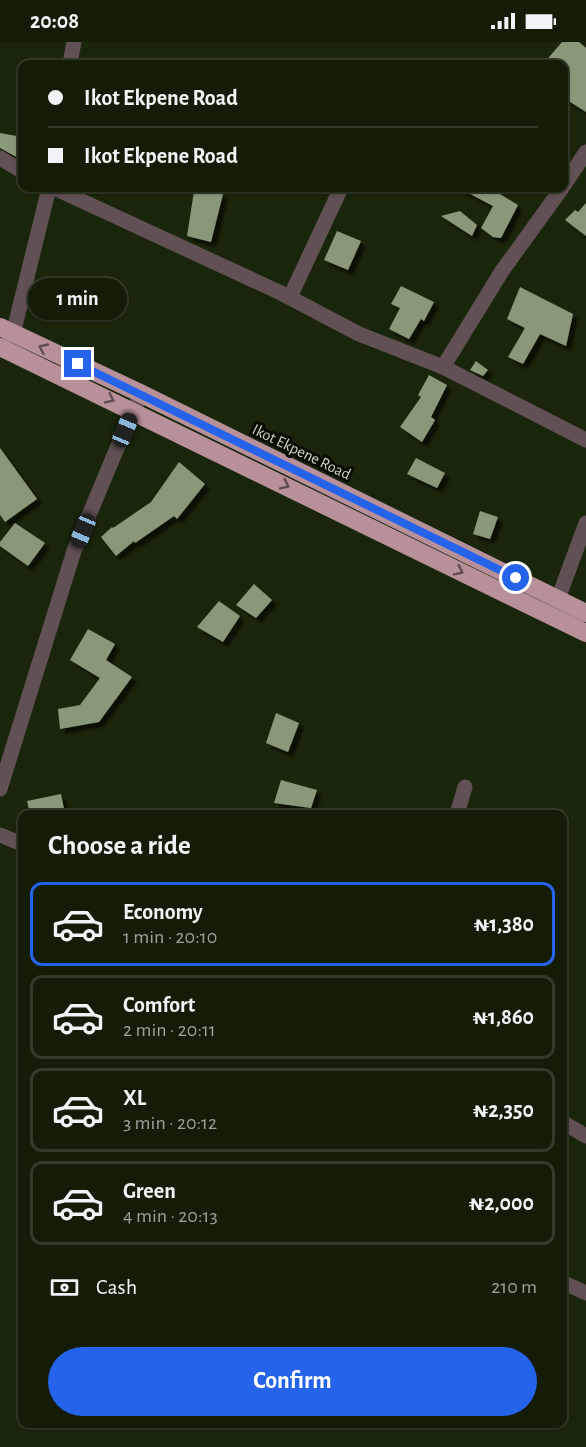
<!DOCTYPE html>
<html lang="en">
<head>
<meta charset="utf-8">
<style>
  body { margin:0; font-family:"Alegreya Sans",sans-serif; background:#1d2512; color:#f1f3f6; height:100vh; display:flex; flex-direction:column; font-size:22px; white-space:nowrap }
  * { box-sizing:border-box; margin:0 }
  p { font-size:20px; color:#9da19c }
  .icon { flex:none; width:33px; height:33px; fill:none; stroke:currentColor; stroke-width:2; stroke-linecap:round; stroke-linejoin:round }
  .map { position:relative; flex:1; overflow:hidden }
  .details { position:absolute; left:18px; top:768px; width:549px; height:618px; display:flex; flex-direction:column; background:#141c08; border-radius:12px; box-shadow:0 2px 4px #0004,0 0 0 2px #333a29 }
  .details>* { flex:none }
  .guide { position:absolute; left:18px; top:18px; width:550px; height:132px; border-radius:12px; box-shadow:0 2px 4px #0004,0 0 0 2px #333a29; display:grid; align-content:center; height:132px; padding:0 30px; background:#141c08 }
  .end { position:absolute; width:27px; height:27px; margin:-14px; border:8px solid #2563eb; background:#fff; box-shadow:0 0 0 3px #fff }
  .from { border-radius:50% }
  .bubble { position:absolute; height:42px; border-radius:21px; background:#141c08; box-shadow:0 2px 4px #0004,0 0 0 2px #333a29; font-size:20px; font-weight:600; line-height:42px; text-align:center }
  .car { position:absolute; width:18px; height:36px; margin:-18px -9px; border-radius:8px; box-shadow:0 0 4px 2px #0007; background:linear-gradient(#222 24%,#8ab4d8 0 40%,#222 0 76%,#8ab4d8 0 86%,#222 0) }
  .guide b { display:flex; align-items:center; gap:21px; height:57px; font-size:22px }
  .guide b+b { border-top:2px solid #333a29 }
  .guide i { width:15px; height:15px; background:#f1f3f6 }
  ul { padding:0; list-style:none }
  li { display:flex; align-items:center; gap:18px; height:84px; margin:0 12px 9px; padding:0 18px; border:3px solid #333a29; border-radius:12px }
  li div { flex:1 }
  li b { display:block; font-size:22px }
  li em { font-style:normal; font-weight:600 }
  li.active { border-color:#2563eb }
  li>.icon { width:54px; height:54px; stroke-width:1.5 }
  h2 { padding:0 30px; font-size:27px; line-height:72px }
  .pay { display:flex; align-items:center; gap:15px; height:66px; padding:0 30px; font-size:22px }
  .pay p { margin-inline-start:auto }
  .primary-button { display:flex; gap:12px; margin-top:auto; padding:12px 30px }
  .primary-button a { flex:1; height:69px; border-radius:36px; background:#2563eb; color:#fff; font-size:24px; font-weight:600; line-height:69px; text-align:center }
  .status { display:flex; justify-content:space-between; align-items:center; height:42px; padding:0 30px; background:#141c08; direction:ltr }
  .status svg { height:16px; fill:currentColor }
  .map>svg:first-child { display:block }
  .building { fill:#889878; filter:url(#shadow) }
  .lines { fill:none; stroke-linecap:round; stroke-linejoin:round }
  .minor { stroke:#615054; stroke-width:15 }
  .highway { stroke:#b89099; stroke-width:18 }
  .oneway { stroke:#604e4e }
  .route { stroke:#2563eb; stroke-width:8 }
  .labels { text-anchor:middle; stroke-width:6; stroke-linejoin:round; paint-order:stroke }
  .street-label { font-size:16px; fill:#d0d9c8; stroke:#080d04 }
</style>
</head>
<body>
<div class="status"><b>20:08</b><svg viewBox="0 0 49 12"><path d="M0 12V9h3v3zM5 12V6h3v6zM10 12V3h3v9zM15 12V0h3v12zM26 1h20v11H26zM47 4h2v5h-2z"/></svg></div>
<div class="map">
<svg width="586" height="1405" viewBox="0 0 586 1405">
  <defs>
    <filter id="shadow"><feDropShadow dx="5" dy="5" stdDeviation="1.5" flood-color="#0009"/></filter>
  </defs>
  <rect width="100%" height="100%" fill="#1a260b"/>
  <path class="building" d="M562,0H579L586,6V70L564,56V22H543Z
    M0,91L22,95V118L0,106Z
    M459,146H490L518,163L501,196L493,195L481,186L493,164Z
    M194,149L223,152L211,200L187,194Z
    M586,161V194L565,178L575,168L578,170Z
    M460,169L477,183L472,194L441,174Z
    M337,189L361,199L348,228L324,218Z
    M401,244L434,260L424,279L421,277L409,297L389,287L400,266L391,262Z
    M520,245L573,272L566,304L540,292L523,322L508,315L525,286L507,277Z
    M476,319L488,328L483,334L470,328Z
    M429,333L447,343L431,375L435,378L422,400L400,385L421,355L418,353Z
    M0,406L37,457L5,480L0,473Z
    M416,416L445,431L437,446L407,432Z
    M179,420L205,442L177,477L174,474L135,501L134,499L116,514L101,495L112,485L113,486L151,460Z
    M480,469L498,475L490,497L473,492Z
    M15,481L45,501L28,524L0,504V500Z
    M254,542L272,558L256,576L236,563Z
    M219,559L240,574L223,600L197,585Z
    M88,587L115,602L106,618L132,635L99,680L60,687L58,667L80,663L100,636L70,618Z
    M276,671L299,681L288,710L266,701Z
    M281,738L317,748L311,766L274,761Z
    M61,752L65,772H30L27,759Z"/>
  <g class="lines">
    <path class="minor" d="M70,22L74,0
      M0,116L22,129
      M564,143L586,110
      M54,146L279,250L359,292L443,325L586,398
      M290,255L341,146
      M13,292L49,146
      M443,325L502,229L562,146
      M558,557L586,481
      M0,747L74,509L133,368L142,352
      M457,772L465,745
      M0,793L22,802
      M562,1080L586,1094
      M562,1240L586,1251"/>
    <path class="highway" d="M0,285L142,352L586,571
      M0,305L586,591"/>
  </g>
  <defs><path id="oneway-chevron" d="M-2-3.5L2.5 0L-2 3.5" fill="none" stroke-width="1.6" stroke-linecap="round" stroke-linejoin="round" transform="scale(1.5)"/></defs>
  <g class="oneway">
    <use href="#oneway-chevron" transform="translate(43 306) rotate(-155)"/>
    <use href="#oneway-chevron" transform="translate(110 357) rotate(26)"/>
    <use href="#oneway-chevron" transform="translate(285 443) rotate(26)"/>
    <use href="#oneway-chevron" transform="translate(459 529) rotate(26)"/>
  </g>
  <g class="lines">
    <path class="route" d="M78,322L516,536"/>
  </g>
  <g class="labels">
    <g class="street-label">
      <text transform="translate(302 409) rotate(26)" y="6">Ikot Ekpene Road</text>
    </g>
  </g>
</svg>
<i class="end from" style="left:516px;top:536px"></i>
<i class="end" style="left:78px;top:322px"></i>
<div class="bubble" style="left:28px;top:236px;width:99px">1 min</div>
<i class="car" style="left:125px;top:388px;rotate:23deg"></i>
<i class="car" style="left:83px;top:489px;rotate:203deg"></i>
<div class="guide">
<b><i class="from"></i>Ikot Ekpene Road</b>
<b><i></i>Ikot Ekpene Road</b>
</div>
<section class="details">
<h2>Choose a ride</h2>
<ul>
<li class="active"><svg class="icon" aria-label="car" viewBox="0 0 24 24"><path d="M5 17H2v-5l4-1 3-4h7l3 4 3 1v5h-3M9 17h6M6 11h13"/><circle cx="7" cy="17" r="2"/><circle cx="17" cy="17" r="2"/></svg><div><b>Economy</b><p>1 min · 20:10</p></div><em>₦1,380</em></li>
<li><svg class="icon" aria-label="car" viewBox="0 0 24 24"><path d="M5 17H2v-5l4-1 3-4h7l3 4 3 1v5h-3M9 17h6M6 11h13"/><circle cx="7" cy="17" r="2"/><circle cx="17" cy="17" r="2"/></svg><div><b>Comfort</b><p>2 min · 20:11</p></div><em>₦1,860</em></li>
<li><svg class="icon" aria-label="car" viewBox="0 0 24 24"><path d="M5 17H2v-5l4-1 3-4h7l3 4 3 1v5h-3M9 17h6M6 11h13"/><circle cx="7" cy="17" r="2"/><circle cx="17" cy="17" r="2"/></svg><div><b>XL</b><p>3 min · 20:12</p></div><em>₦2,350</em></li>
<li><svg class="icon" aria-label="car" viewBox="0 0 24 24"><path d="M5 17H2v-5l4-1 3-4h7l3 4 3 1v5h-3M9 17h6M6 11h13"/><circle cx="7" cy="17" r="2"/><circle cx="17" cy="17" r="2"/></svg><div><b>Green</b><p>4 min · 20:13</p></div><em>₦2,000</em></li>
</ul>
<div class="pay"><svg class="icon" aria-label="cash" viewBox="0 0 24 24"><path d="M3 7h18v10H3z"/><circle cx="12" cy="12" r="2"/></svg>Cash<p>210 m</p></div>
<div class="primary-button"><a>Confirm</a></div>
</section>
</div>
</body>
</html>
